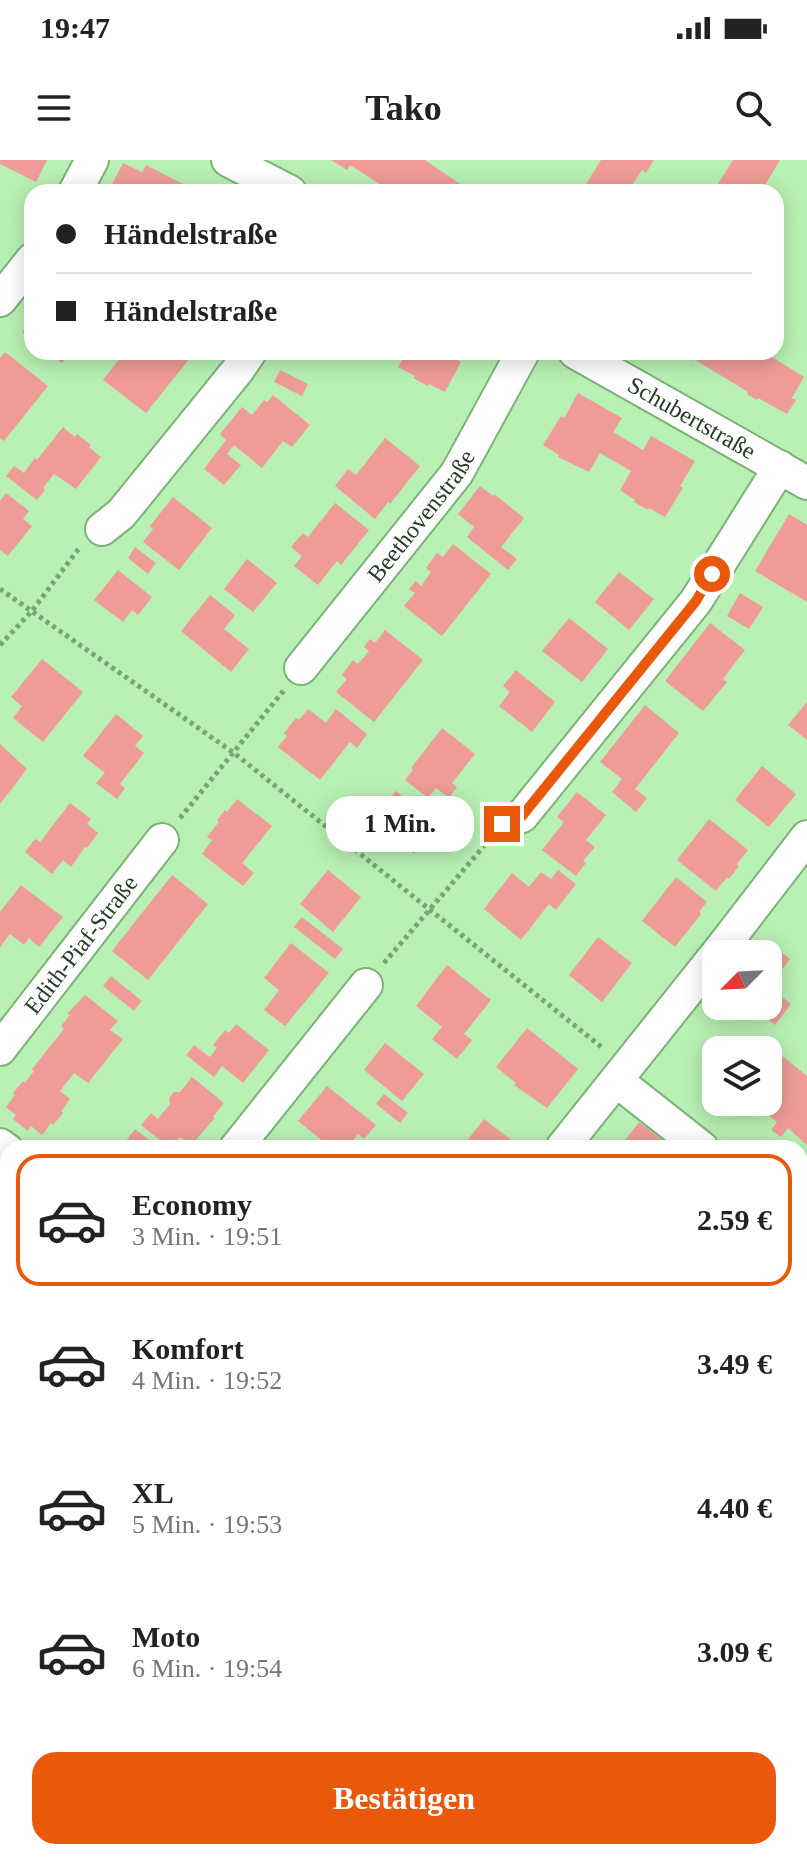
<!DOCTYPE html>
<html lang="de">
<head>
<meta charset="utf-8">
<style>
  body { margin:0; font-family:"Times New Roman",serif; background:#f6f6f6; color:#222; height:100vh; display:flex; flex-direction:column; font-size:30px; white-space:nowrap }
  * { box-sizing:border-box; margin:0 }
  p { font-size:26px; color:#767676 }
  .icon { flex:none; width:44px; height:44px; fill:none; stroke:currentColor; stroke-width:2; stroke-linecap:round; stroke-linejoin:round }
  .map { position:relative; flex:1; overflow:hidden }
  .panel { position:absolute; left:0px; top:980px; width:808px; height:720px; display:flex; flex-direction:column; background:#fff; border-radius:24px 24px 0 0; box-shadow:0 4px 20px #0003 }
  .panel>* { flex:none }
  .guide { position:absolute; left:24px; top:24px; width:760px; height:176px; border-radius:24px; box-shadow:0 4px 20px #0003; display:grid; align-content:center; height:176px; padding:0 32px; background:#fff }
  .needle { width:52px; rotate:246deg }
  .tools { position:absolute; left:702px; top:780px; display:grid; gap:16px }
  .tools a { display:grid; place-items:center; width:80px; height:80px; border-radius:16px; background:#fff; box-shadow:0 4px 20px #0003; font-size:40px }
  .end { position:absolute; width:36px; height:36px; margin:-18px; border:10px solid #ea580c; background:#fff; box-shadow:0 0 0 4px #fff }
  .from { border-radius:50% }
  .bubble { position:absolute; height:56px; border-radius:24px; background:#fff; box-shadow:0 4px 20px #0003; font-size:26px; font-weight:600; line-height:56px; text-align:center }
  .guide b { display:flex; align-items:center; gap:28px; height:76px; font-size:30px }
  .guide b+b { border-top:2px solid #e0e0e0 }
  .guide i { width:20px; height:20px; background:#222 }
  ul { padding:14px 0 0; list-style:none }
  li { display:flex; align-items:center; gap:24px; height:132px; margin:0 16px 12px; padding:0 16px; border:4px solid transparent; border-radius:24px }
  li div { flex:1 }
  li b { display:block; font-size:30px }
  li em { font-style:normal; font-weight:600 }
  li.active { border-color:#ea580c }
  li>.icon { width:72px; height:72px; stroke-width:1.5 }
  .action { display:flex; gap:16px; margin-top:auto; padding:16px 32px }
  .action a { flex:1; height:92px; border-radius:24px; background:#ea580c; color:#fff; font-size:32px; font-weight:600; line-height:92px; text-align:center }
  .status { display:flex; justify-content:space-between; align-items:center; height:56px; padding:0 40px; background:#fff; direction:ltr }
  .status svg { height:22px; fill:currentColor }
  header { display:flex; justify-content:space-between; align-items:center; height:104px; padding:0 32px; background:#fff; font-size:36px; font-weight:600 }
  .map>svg:first-child { display:block }
  .green { fill:#eac070 }
  .building { fill:#ef9c98 }
  .lines { fill:none; stroke-linecap:round; stroke-linejoin:round }
  .minor-casing { stroke:#7cb278; stroke-width:36 }
  .secondary-casing { stroke:#7cb278; stroke-width:48 }
  .path { stroke:#79a476; stroke-width:5; stroke-dasharray:4 4; stroke-linecap:butt }
  .minor { stroke:#fff; stroke-width:32 }
  .secondary { stroke:#fff; stroke-width:44 }
  .route { stroke:#ea580c; stroke-width:10 }
  .labels { text-anchor:middle; stroke-width:8; stroke-linejoin:round; paint-order:stroke }
  .street-label { font-size:24px; fill:#263d25; stroke:#c5fec0 }
</style>
</head>
<body>
<div class="status"><b>19:47</b><svg viewBox="0 0 49 12"><path d="M0 12V9h3v3zM5 12V6h3v6zM10 12V3h3v9zM15 12V0h3v12zM26 1h20v11H26zM47 4h2v5h-2z"/></svg></div>
<header><svg class="icon" aria-label="menu" viewBox="0 0 24 24"><path d="M4 6h16M4 12h16M4 18h16"/></svg>Tako<svg class="icon" aria-label="search" viewBox="0 0 24 24"><circle cx="10" cy="10" r="6"/><path d="M15 15l6 6"/></svg></header>
<div class="map">
<svg width="807" height="1700" viewBox="0 0 807 1700">
  <rect width="100%" height="100%" fill="#b8f1b3"/>
  <path class="green" d="M807,1623V1700H746L753,1692H800V1632Z"/>
  <path class="building" d="M0,0H47L36,22L0,4Z
    M331,0H425L472,32H392L350,5L347,10Z
    M601,0H654L646,13L642,10L628,32H581Z
    M733,0H780L762,30L765,32H713Z
    M123,3L142,12L146,5L185,25L182,32H108Z
    M32,159V179L22,172Z
    M5,192L48,226L4,281L0,278V198Z
    M48,192H70L62,203Z
    M125,192H182L190,198L146,253L103,220Z
    M407,192H463L458,200L461,202L445,232L429,224L428,226L413,218L415,216L398,207Z
    M684,192H764L804,217L792,238L796,240L787,254L758,238L757,240L747,234L748,232L694,199L693,201L683,195Z
    M280,210L308,224L302,236L274,222Z
    M578,233L622,258L613,272L643,290L651,276L695,301L680,326L683,328L665,357L649,348L648,350L634,342L635,340L620,330L631,311L600,293L589,312L558,297L559,295L543,285L561,256L564,258Z
    M273,235L310,265L292,287L283,281L262,308L234,285L227,294L241,305L224,325L204,309L226,280L220,274L242,247L252,255L264,240L267,242Z
    M63,267L75,277L77,274L91,285L89,287L101,297L76,329L54,314L43,328L45,330L37,340L6,316L14,306L24,313L35,298L37,300Z
    M385,278L420,306L390,344L388,342L375,359L335,326L348,309L356,315Z
    M480,326L493,336L494,334L524,358L501,387L517,399L508,410L467,377L474,367L458,354Z
    M6,333L29,351L23,359L32,366L8,396L0,390V341Z
    M173,337L212,368L179,410L143,382L153,369L150,366Z
    M335,343L369,370L341,405L337,401L318,425L294,406L302,396L291,387L303,373L308,377Z
    M789,354L807,365V442L755,411Z
    M453,384L491,414L442,476L404,446L415,433L409,429L416,421L421,426L431,412L426,408L437,393L443,397Z
    M135,387L156,403L148,414L128,398Z
    M247,399L277,423L253,452L224,429Z
    M118,410L152,437L138,455L132,450L123,462L94,440Z
    M619,412L654,439L629,470L595,442Z
    M740,433L763,447L749,469L727,456Z
    M210,435L235,455L224,469L249,489L231,512L181,471Z
    M569,458L608,489L582,522L542,491Z
    M710,463L745,490L723,519L727,522L703,551L665,521Z
    M385,470L423,500L374,562L336,532L347,519L342,515L353,500L358,504L369,491L364,487L370,479L375,483Z
    M42,499L83,532L43,582L13,558L22,546L11,537Z
    M516,510L555,542L532,572L499,546L510,532L503,526Z
    M807,542V580L788,565Z
    M645,545L679,573L635,629L647,638L636,652L612,632L622,619L600,602Z
    M308,549L326,563L336,549L367,574L357,588L350,582L320,620L278,587L287,576L284,573L296,558L299,560Z
    M116,554L143,576L135,586L144,593L120,624L125,628L117,639L96,623L105,613L83,596Z
    M442,568L475,594L452,623L457,627L449,638L436,628L428,638L405,620L413,610L411,608Z
    M0,584L27,609L0,644Z
    M762,606L796,634L769,667L735,640Z
    M396,631L437,664L414,694L404,687L400,692L389,683L393,678L372,661Z
    M577,632L606,655L586,680L595,687L583,701L586,703L576,716L542,690L564,662L557,657Z
    M237,639L272,666L242,703L254,713L243,726L202,694L212,680L207,677L219,662L217,660L225,650L227,652Z
    M70,643L91,659L87,664L98,673L87,688L85,687L71,707L63,700L52,714L25,692L35,679L40,682Z
    M709,659L748,690L737,704L739,706L729,719L727,717L716,731L677,700Z
    M328,710L361,737L333,772L300,744Z
    M558,710L576,724L556,750L549,744L521,780L484,749L512,713L529,727L541,712L551,719Z
    M172,715L208,744L148,820L112,791Z
    M676,717L707,742L699,752L701,754L675,787L642,761Z
    M21,725L63,757L39,787L29,778L24,785L10,774L0,787V752Z
    M302,757L343,789L335,799L294,767Z
    M598,777L632,803L602,842L569,815Z
    M769,782L790,799L774,820L768,815V794H760Z
    M291,783L329,813L285,866L264,850L279,830L264,818Z
    M447,805L491,840L464,874L472,880L457,899L432,879L442,867L416,846Z
    M111,816L142,841L134,851L103,826Z
    M768,826L791,844L775,865L751,846H768Z
    M85,835L118,861L110,870L123,879L88,923L74,913L60,931L70,939L61,951L63,953L53,965L51,963L42,975L31,966L28,971L13,959L16,955L6,947L15,935L13,933L23,921L25,923L34,911L32,909L64,869L61,866L70,855L67,854Z
    M236,864L269,890L243,923L222,906L214,917L186,895L194,885L210,897L217,888L213,885L225,870L229,873Z
    M527,868L578,909L547,948L514,925L516,923L496,907Z
    M385,883L424,914L402,941L364,910Z
    M780,894L807,916V985L788,968L781,977L771,970L777,962L752,942H768V908Z
    M192,917L224,943L213,957L215,958L191,985L180,977L170,988L141,965L151,953L158,959L170,944L169,938L174,932H180Z
    M327,926L376,965L364,979L358,974L347,988H329L330,987L298,961Z
    M384,934L408,953L400,963L376,944Z
    M484,959L518,985L516,988H461Z
    M639,962L672,988H619Z
    M135,969L160,988H127L123,985Z
    M0,1049L8,1055V1088L0,1098Z
    M8,1261V1337L0,1332V1274Z
    M8,1494V1543H6L0,1540V1506Z
    M0,1644L8,1649V1692H37L32,1700L17,1698L16,1700H0Z
    M56,1692L69,1700H51Z
    M307,1692H379L374,1700H367L357,1694L353,1700H302Z
    M642,1692H674L668,1700H652Z"/>
  <g class="lines">
    <defs>
      <g id="minor">
        <path d="M228,0L290,32"/>
        <path d="M75,32L92,0"/>
        <path d="M0,140L32,100"/>
        <path id="s1" d="M575,192L807,323"/>
        <path d="M102,369L121,354L237,211L250,192"/>
        <path id="s2" d="M301,508L457,313L523,192"/>
        <path d="M502,664L522,656L696,441L780,307"/>
        <path d="M717,794L807,677"/>
        <path id="s3" d="M0,889L162,680"/>
        <path d="M617,921L702,988"/>
        <path d="M0,985L8,991"/>
        <path d="M236,988L366,825"/>
        <path d="M562,988L716,795"/>
        <path d="M800,1064L807,1070"/>
        <path d="M0,1385L8,1390"/>
        <path d="M474,1692L486,1700"/>
      </g>
      <path id="secondary" d="M800,1578L807,1569
        M705,1700L711,1692"/>
    </defs>
    <use href="#minor" class="minor-casing"/>
    <use href="#secondary" class="secondary-casing"/>
    <path class="path" d="M0,429L234,593L604,889
      M0,485L32,451L80,387
      M180,658L285,529
      M384,803L484,686
      M794,1692L804,1700"/>
    <use href="#minor" class="minor"/>
    <use href="#secondary" class="secondary"/>
  </g>
  <g class="lines">
    <path class="route" d="M502,664L522,656L696,441L712,414"/>
  </g>
  <g class="labels">
    <g class="street-label">
      <text dy="8" stroke="none"><textPath href="#s1" startOffset="134">Schubertstraße</textPath></text>
      <text dy="8" stroke="none"><textPath href="#s2" startOffset="194">Beethovenstraße</textPath></text>
      <text dy="8" stroke="none"><textPath href="#s3" startOffset="132">Edith-Piaf-Straße</textPath></text>
    </g>
  </g>
</svg>
<div class="tools">
<a><svg class="needle" viewBox="-14 -14 28 28"><path d="M0-13l5 13h-10z" fill="#e53935"/><path d="M0 13l5-13h-10z" fill="#767676"/></svg></a>
<a><svg class="icon" aria-label="layers" viewBox="0 0 24 24"><path d="M12 4l9 5-9 5-9-5zM3 14l9 5 9-5"/></svg></a>
</div>
<i class="end from" style="left:712px;top:414px"></i>
<i class="end" style="left:502px;top:664px"></i>
<div class="bubble" style="left:326px;top:636px;width:148px">1 Min.</div>
<div class="guide">
<b><i class="from"></i>Händelstraße</b>
<b><i></i>Händelstraße</b>
</div>
<section class="panel">
<ul>
<li class="active"><svg class="icon" aria-label="car" viewBox="0 0 24 24"><path d="M5 17H2v-5l4-1 3-4h7l3 4 3 1v5h-3M9 17h6M6 11h13"/><circle cx="7" cy="17" r="2"/><circle cx="17" cy="17" r="2"/></svg><div><b>Economy</b><p>3 Min. · 19:51</p></div><em>2.59 €</em></li>
<li><svg class="icon" aria-label="car" viewBox="0 0 24 24"><path d="M5 17H2v-5l4-1 3-4h7l3 4 3 1v5h-3M9 17h6M6 11h13"/><circle cx="7" cy="17" r="2"/><circle cx="17" cy="17" r="2"/></svg><div><b>Komfort</b><p>4 Min. · 19:52</p></div><em>3.49 €</em></li>
<li><svg class="icon" aria-label="car" viewBox="0 0 24 24"><path d="M5 17H2v-5l4-1 3-4h7l3 4 3 1v5h-3M9 17h6M6 11h13"/><circle cx="7" cy="17" r="2"/><circle cx="17" cy="17" r="2"/></svg><div><b>XL</b><p>5 Min. · 19:53</p></div><em>4.40 €</em></li>
<li><svg class="icon" aria-label="car" viewBox="0 0 24 24"><path d="M5 17H2v-5l4-1 3-4h7l3 4 3 1v5h-3M9 17h6M6 11h13"/><circle cx="7" cy="17" r="2"/><circle cx="17" cy="17" r="2"/></svg><div><b>Moto</b><p>6 Min. · 19:54</p></div><em>3.09 €</em></li>
</ul>
<div class="action"><a>Bestätigen</a></div>
</section>
</div>
</body>
</html>
